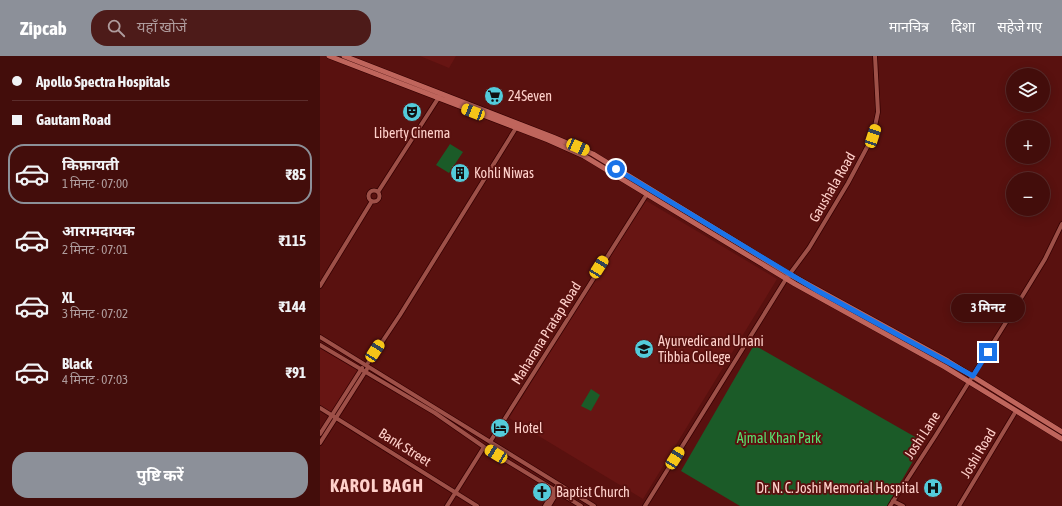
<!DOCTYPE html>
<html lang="hi">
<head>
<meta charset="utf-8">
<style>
  body { margin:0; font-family:"Asap Condensed","Noto Sans Devanagari",sans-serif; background:#4d1b19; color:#f1f3f6; height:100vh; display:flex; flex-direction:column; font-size:15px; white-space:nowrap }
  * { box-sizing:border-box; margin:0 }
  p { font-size:13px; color:#af9c9d }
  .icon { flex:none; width:22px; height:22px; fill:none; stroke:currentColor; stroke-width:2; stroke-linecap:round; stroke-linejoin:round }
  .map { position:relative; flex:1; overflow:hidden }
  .panel { display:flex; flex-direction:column; background:#430d0b; width:320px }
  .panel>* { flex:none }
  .top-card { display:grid; align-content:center; height:88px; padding:0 12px; background:#430d0b }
  .controls { position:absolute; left:686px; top:12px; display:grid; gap:8px }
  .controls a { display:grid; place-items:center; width:44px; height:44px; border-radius:50%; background:#430d0b; box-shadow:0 2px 10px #0003,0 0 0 1px #5b2d2c; font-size:20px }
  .end { position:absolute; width:18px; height:18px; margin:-9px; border:5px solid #1a73e8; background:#fff; box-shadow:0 0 0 2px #fff }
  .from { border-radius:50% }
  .bubble { position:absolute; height:28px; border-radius:14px; background:#430d0b; box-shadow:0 2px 10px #0003,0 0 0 1px #5b2d2c; font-size:13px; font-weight:700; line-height:28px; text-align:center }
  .car { position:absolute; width:12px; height:24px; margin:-12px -6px; border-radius:5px; box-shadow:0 0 3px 1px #0007; background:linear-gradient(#f5c518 24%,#345 0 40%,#f5c518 0 76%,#345 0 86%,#f5c518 0) }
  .top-card b { display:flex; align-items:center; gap:14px; height:38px; font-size:15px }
  .top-card b+b { border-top:1px solid #5b2d2c }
  .top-card i { width:10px; height:10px; background:#f1f3f6 }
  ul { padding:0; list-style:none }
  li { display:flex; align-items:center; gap:12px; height:60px; margin:0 8px 6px; padding:0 4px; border:2px solid transparent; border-radius:16px }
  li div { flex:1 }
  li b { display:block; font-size:15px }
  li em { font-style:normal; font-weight:700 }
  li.active { border-color:#8c9099 }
  li>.icon { width:36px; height:36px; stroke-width:1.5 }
  .button { display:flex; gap:8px; margin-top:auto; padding:8px 12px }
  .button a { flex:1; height:46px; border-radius:16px; background:#8c9099; color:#fff; font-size:16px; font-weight:700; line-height:46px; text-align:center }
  header { display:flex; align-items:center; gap:24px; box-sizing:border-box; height:56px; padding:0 20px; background:#8c9099; color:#fff }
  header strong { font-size:19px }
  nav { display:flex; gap:22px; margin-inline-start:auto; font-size:14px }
  .search { width:280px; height:36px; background:#4d1b19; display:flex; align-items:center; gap:10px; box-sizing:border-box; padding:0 14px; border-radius:16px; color:#af9c9d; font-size:15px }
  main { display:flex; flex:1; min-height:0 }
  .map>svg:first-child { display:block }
  .built { fill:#671513 }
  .green { fill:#1b5b28 }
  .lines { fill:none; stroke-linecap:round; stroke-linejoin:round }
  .tertiary-casing { stroke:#350002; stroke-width:5.5 }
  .primary-casing { stroke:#350002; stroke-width:6 }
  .tertiary { stroke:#9e5048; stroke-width:4 }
  .primary { stroke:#bf655c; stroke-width:5 }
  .route { stroke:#1a73e8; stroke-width:5 }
  .labels { text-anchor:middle; stroke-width:4; stroke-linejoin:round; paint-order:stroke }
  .poi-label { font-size:14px; fill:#ffd1cb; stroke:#59110f; text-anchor:start }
  .street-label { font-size:14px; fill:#ffd1cb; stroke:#59110f }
  .park-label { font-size:14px; fill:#57e170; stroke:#59110f }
  .district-label { font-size:18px; font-weight:bold; letter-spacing:1px; fill:#ffd1cb; stroke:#59110f }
</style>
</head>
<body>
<header>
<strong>Zipcab</strong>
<div class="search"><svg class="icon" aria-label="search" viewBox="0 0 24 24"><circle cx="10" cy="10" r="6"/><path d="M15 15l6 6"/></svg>यहाँ खोजें</div>
<nav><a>मानचित्र</a><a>दिशा</a><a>सहेजे गए</a></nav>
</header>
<main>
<section class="panel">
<div class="top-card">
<b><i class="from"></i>Apollo Spectra Hospitals</b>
<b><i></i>Gautam Road</b>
</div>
<ul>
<li class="active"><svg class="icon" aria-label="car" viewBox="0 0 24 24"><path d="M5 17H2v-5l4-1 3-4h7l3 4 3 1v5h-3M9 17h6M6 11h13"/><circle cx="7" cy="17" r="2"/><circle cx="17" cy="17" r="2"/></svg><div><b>किफ़ायती</b><p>1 मिनट · 07:00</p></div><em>₹85</em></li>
<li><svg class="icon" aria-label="car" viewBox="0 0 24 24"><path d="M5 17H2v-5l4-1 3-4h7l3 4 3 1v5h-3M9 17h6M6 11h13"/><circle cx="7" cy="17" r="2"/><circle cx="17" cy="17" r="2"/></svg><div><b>आरामदायक</b><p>2 मिनट · 07:01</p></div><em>₹115</em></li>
<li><svg class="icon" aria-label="car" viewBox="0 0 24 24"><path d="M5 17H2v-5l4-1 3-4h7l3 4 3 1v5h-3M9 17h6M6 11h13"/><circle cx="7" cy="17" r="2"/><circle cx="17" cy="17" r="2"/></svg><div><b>XL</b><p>3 मिनट · 07:02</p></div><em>₹144</em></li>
<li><svg class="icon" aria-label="car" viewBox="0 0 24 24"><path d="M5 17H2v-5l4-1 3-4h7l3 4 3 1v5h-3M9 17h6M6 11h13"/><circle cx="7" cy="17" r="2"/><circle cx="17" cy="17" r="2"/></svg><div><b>Black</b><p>4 मिनट · 07:03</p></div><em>₹91</em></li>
</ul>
<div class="button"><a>पुष्टि करें</a></div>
</section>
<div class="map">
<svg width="742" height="450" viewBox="0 0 742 450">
  <rect width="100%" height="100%" fill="#59110f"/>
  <path class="built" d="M100,0H136L129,12Z
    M325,144L457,223L323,443L189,362Z
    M0,288L44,314L15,360L0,350Z"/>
  <path class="green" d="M130,88L143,96L129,117L116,109Z
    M434,289L604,386L567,450H420L361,415Z
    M271,333L280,339L271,355L261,350Z"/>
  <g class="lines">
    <defs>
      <path id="tertiary" d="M48.5 140a5.5 5.5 0 1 1 11 0a5.5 5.5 0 1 1-11 0Z
        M58,136L119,41
        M0,230L52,145
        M0,281L274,450
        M0,289L115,357L164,391L261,450
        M48,307L80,259L196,72
        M0,352L157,450
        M0,378L42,312
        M170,386L327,138
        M0,387L47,313
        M573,445L583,450
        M127,450L164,391
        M225,450L238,428
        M229,450L241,430
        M325,450L466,223L489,192L528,127L553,80L558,56L555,0
        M570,450L616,379L703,239L725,203L742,168
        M639,450L696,355"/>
      <path id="primary" d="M9,0L228,84L264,100L475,228L625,311L742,383
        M24,0L233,81L273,98L469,218L628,305L742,376"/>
    </defs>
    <use href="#tertiary" class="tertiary-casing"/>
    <use href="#primary" class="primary-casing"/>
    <use href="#tertiary" class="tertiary"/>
    <use href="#primary" class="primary"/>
  </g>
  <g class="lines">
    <path class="route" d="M296,113L498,235L653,320L668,296"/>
  </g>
  <defs>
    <symbol id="supermarket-disc" viewBox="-11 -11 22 22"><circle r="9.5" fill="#53cbda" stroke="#59110f"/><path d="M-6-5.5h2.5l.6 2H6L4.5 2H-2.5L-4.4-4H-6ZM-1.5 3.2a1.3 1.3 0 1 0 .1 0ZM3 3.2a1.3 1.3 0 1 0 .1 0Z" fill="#111"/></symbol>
    <symbol id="theatre-disc" viewBox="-11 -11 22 22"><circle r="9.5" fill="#53cbda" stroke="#59110f"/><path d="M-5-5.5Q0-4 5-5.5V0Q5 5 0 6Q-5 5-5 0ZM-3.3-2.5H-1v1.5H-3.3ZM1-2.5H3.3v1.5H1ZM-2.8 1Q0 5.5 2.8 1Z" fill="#111"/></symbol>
    <symbol id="building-disc" viewBox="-11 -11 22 22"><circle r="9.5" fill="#53cbda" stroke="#59110f"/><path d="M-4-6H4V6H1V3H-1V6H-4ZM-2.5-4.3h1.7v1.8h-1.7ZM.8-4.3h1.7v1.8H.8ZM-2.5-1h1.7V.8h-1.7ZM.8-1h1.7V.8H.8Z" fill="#111"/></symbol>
    <symbol id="university-disc" viewBox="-11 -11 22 22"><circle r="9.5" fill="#53cbda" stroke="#59110f"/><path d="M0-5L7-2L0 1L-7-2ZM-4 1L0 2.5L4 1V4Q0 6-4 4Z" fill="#111"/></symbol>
    <symbol id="hotel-disc" viewBox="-11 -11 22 22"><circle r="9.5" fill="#53cbda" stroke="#59110f"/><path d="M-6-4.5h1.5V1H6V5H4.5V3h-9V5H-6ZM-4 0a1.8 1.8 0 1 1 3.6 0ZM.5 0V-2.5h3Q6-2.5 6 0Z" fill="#111"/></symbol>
    <symbol id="hospital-disc" viewBox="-11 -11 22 22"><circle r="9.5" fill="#53cbda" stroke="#59110f"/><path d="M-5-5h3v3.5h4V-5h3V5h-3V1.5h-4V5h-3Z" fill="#111"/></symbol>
    <symbol id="church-disc" viewBox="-11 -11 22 22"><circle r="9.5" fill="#53cbda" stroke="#59110f"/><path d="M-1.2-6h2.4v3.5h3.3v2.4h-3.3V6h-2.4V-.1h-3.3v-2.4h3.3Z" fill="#111"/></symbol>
  </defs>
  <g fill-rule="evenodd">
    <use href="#supermarket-disc" x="163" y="29" width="22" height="22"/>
    <use href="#theatre-disc" x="81" y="45" width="22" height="22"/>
    <use href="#building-disc" x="129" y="106" width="22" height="22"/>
    <use href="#university-disc" x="313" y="282" width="22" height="22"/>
    <use href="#hotel-disc" x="169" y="361" width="22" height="22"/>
    <use href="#hospital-disc" x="602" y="421" width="22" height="22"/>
    <use href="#church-disc" x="211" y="425" width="22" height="22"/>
  </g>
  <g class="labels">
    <g class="poi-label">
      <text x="188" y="45">24Seven</text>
      <text x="92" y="82" text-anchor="middle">Liberty Cinema</text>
      <text x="154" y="122">Kohli Niwas</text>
      <text x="338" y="290">Ayurvedic and Unani<tspan x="338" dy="16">Tibbia College</tspan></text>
      <text x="194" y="377">Hotel</text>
      <text x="599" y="437" text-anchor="end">Dr. N. C. Joshi Memorial Hospital</text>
      <text x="236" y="441">Baptist Church</text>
    </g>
    <g class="street-label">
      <text transform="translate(512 131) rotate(-60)" y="5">Gaushala Road</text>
      <text transform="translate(226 277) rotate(-58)" y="5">Maharana Pratap Road</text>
      <text transform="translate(602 379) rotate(-57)" y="5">Joshi Lane</text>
      <text transform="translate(85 391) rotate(32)" y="5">Bank Street</text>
      <text transform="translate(658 397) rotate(-59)" y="5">Joshi Road</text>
    </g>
    <g class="park-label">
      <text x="459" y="387">Ajmal Khan Park</text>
    </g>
    <g class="district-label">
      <text x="57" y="436">KAROL BAGH</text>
    </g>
  </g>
</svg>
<div class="controls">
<a><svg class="icon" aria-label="layers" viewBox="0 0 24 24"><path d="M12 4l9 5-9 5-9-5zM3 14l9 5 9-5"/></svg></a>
<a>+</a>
<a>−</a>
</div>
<i class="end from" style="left:296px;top:113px"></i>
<i class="end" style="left:668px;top:296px"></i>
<div class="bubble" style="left:631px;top:238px;width:74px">3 मिनट</div>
<i class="car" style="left:153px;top:56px;rotate:291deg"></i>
<i class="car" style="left:553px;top:80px;rotate:18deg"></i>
<i class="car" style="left:258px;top:91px;rotate:114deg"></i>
<i class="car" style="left:279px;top:211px;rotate:32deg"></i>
<i class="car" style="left:55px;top:295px;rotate:33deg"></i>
<i class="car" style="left:176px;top:398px;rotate:301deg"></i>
<i class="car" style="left:355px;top:402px;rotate:32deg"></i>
</div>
</main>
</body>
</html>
